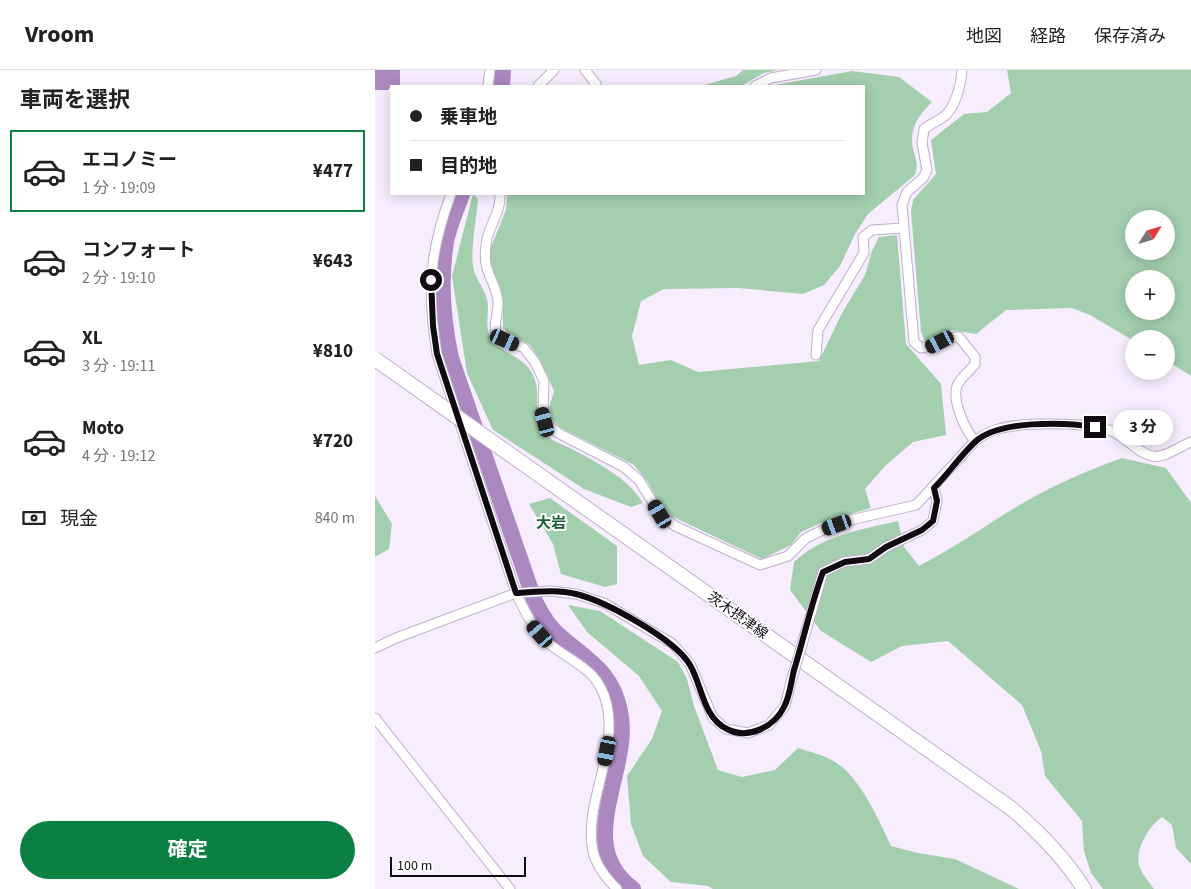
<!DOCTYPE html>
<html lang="ja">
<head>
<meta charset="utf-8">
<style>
  body { margin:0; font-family:"Source Sans 3","Noto Sans JP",sans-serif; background:#f2f2f2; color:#222; height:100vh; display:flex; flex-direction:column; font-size:19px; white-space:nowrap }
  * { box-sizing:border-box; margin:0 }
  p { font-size:16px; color:#767676 }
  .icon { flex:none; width:28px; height:28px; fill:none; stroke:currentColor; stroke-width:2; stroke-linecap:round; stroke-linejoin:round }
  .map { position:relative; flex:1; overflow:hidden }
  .panel { display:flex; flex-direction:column; background:#fff; width:375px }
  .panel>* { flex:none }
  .hud { position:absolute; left:15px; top:15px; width:475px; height:110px; border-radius:0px; box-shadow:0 2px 12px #0003; display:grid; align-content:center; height:110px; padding:0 20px; background:#fff }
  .needle { width:32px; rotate:53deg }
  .buttons { position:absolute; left:750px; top:140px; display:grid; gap:10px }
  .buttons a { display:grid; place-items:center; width:50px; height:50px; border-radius:50%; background:#fff; box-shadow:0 2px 12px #0003; font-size:25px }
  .scale { position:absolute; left:15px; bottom:12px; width:136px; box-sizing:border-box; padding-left:5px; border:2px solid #100a13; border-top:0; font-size:14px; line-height:18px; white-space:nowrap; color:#100a13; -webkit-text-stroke:4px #fff; paint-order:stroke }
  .end { position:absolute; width:22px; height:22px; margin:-11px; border:6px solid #100a13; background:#fff; box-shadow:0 0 0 2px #fff }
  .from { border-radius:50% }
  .bubble { position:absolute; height:35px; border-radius:18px; background:#fff; box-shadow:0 2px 12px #0003; font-size:16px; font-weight:700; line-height:35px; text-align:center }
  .car { position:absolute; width:15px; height:30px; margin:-15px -8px; border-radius:6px; box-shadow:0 0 4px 1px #0007; background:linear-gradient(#222 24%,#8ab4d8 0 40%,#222 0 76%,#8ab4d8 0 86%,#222 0) }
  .hud b { display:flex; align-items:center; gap:18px; height:48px; font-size:19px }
  .hud b+b { border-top:1px solid #e0e0e0 }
  .hud i { width:12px; height:12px; background:#222 }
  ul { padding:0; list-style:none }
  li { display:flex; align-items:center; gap:15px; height:82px; margin:0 10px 8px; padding:0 10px; border:2px solid transparent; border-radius:0px }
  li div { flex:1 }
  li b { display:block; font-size:19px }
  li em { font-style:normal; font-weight:700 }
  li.on { border-color:#0b8043 }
  li>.icon { width:45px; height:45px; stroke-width:1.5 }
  h2 { padding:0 20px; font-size:22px; line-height:60px }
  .pay { display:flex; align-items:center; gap:12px; height:55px; padding:0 20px; font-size:19px }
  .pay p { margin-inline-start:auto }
  .primary-button { display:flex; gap:10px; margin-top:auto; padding:10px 20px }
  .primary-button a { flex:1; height:58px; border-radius:30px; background:#0b8043; color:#fff; font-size:20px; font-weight:700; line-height:58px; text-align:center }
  header { display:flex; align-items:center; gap:30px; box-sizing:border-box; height:70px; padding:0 25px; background:#fff; border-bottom:1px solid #e0e0e0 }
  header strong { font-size:24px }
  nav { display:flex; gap:28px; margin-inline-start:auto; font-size:18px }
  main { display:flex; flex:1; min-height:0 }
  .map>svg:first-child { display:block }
  .green { fill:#a3cfae; fill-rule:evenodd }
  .water { fill:#ac88c1 }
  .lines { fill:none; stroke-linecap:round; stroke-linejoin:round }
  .river { stroke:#ac88c1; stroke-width:16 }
  .minor-casing { stroke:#c0afcb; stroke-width:11 }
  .primary-casing { stroke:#c0afcb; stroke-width:16 }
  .minor { stroke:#fff; stroke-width:9 }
  .primary { stroke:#fff; stroke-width:14 }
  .minor-bridge-casing { stroke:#c0afcb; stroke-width:11; stroke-linecap:butt }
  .primary-bridge-casing { stroke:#c0afcb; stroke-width:16; stroke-linecap:butt }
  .minor-bridge { stroke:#fff; stroke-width:9 }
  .primary-bridge { stroke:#fff; stroke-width:14 }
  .route { stroke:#100a13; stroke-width:6 }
  .labels { text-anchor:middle; stroke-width:4; stroke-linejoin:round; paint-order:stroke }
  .street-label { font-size:14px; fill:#100a13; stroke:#fff }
  .neighbourhood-label { font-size:15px; font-weight:bold; fill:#186035; stroke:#fff }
</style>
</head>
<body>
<header>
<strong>Vroom</strong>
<nav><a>地図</a><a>経路</a><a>保存済み</a></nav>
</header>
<main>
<section class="panel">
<h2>車両を選択</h2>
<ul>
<li class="on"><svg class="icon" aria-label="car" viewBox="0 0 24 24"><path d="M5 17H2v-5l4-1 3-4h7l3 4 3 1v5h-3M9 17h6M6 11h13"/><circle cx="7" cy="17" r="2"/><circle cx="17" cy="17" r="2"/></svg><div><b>エコノミー</b><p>1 分 · 19:09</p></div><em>¥477</em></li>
<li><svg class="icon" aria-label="car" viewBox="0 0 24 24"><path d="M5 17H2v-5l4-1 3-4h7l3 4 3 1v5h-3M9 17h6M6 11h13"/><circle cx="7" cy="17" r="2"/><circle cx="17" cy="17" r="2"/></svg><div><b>コンフォート</b><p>2 分 · 19:10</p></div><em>¥643</em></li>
<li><svg class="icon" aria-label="car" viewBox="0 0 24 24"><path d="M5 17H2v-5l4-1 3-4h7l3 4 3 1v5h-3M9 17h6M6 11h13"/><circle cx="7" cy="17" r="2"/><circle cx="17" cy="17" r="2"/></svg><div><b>XL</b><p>3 分 · 19:11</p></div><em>¥810</em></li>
<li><svg class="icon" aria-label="car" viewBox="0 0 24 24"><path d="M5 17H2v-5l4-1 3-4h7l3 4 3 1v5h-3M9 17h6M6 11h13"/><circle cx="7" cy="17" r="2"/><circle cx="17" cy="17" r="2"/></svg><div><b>Moto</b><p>4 分 · 19:12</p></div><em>¥720</em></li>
</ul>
<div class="pay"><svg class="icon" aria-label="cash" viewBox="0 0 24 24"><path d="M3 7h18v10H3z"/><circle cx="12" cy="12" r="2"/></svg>現金<p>840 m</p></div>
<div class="primary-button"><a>確定</a></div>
</section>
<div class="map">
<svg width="816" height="819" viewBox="0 0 816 819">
  <rect width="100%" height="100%" fill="#f7edff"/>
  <path class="green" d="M368,0H403L389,3L366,16H326L361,6Z
    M632,0H816V306L791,290V269H759V271L715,245L697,238L631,240L601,264L576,260L556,271H550L546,262L536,142L538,130L561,104L556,70L589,44L612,42L636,23ZM759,149H791V181H759ZM759,209H791V241H759Z
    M477,1L524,7L557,32C547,42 537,53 537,70C537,83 545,91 540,105L493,144L480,164L465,196L449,215L428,224L364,218L289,219L266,231L257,266L264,295L296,290L323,302L444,291L467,243L490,205L497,181L504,167L522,165L531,274L566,314L571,365L538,372L510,396L490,419L496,438L446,453L426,462L416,475L387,489L290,443L272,411L259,395L186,358L177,349L174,338L179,321L165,290L155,275L133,263L128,257V232L115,196L116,177L131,140L132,124H489V16H394Z
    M98,124L103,129C102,149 94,182 99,201C103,212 113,224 113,236C113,247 110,259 117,269C129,287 151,284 160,310C166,328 156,354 173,367C180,372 189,375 197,379C223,393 253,408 268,433L256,437L209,419L118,360L92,303L77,206Z
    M747,388L791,398L816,433V794L801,778L797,755L787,747C774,756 760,779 764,795C766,803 775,813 779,819H728L716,803L709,781L707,751L670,706L666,681L647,635L573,571L527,576L496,592L446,561L415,520L419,492C448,465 485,460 523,451L529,477L544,496C587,474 624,445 666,423C692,409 720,398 747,388Z
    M0,426L17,454L14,479L0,487Z
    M175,428L242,476V514L230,517L186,504L178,474L154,434Z
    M193,535L225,541L303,592L312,609L319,636L343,700L367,707L400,700L423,678C435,682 449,685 460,692C485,707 504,750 516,776L543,783L580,789L644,819H338L333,816L296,812L268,786L256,754L252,706L277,669L287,641L264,606L212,562Z"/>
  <path class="water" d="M0,0H25V15L16,16L13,20H0Z"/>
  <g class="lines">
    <path class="river" d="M127,16L128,0
      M87,124C82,139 74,156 71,172C65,209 68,251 76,288L159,529C166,543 173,556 185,566C212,590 237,601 245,641C258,701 196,773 258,819"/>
    <defs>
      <path id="minor" d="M210,0L221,14L219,16
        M587,0C586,15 580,40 567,48C561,52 555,54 549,59L547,73L552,100L548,108L532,122L527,135L539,272L546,278C560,276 570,266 584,267L600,287V294C595,301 585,308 582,316C577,331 590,360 600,371
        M113,16L115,0
        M163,16L179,0
        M380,16L396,8L441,0
        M76,124C54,183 52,222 62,284L141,523C150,542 160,563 177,576C202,595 224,600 232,635C243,683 208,736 218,781C221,796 231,808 242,819
        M125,124C126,144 113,155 111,175C107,203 120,208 123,231C124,243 118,253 121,265L149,278L160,292L169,311L168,341L170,352L183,363L249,397L264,410L285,444L300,456L385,495L413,486L431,468L452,458L471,451L541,435L600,371C607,366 614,361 623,359C648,352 710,352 734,360C750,365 760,382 777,386C789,389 805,376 816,372
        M441,285L443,260L489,183L488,167L497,160L528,158
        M431,561L448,502L469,492L494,489L511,477L547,460L558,451L562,431L559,418
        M0,578L21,568L141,523L176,521L201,524L229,533L298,574L315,594L338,648L351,659L373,663L394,655L410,636L416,612
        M0,648L135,819"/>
      <path id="primary" d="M160,402L637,739C665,763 690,788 709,819"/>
    </defs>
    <use href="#minor" class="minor-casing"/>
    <use href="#primary" class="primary-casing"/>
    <use href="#minor" class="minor"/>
    <use href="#primary" class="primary"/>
    <defs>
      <path id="minor-bridge" d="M416,612L431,561"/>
      <path id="primary-bridge" d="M0,289L160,402"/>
    </defs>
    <use href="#minor-bridge" class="minor-bridge-casing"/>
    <use href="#primary-bridge" class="primary-bridge-casing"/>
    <use href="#minor-bridge" class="minor-bridge"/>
    <use href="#primary-bridge" class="primary-bridge"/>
  </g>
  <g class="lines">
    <path class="route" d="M56,210L58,256L62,284L141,523C161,522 181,519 201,524C230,531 300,569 315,595C327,615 328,648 352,659C373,670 399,657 409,637C415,626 416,612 419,600C429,568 436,534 448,502L470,492L494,489L511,477L547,460L558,451L562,431L559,418C573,404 585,386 600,372C623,350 689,352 720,357"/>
  </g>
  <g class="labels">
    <g class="street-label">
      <text transform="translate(363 545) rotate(35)" y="5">茨木摂津線</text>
    </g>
    <g class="neighbourhood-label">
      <text x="176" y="458">大岩</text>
    </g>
  </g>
</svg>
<div class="buttons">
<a><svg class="needle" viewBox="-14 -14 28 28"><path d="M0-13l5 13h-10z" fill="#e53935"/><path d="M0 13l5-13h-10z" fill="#767676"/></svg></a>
<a>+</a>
<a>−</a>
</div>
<div class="scale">100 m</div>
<i class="end from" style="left:56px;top:210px"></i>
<i class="end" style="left:720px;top:357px"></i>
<div class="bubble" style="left:738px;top:340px;width:60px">3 分</div>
<i class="car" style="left:130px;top:270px;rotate:114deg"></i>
<i class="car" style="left:565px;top:272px;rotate:243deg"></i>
<i class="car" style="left:170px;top:352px;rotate:345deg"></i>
<i class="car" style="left:285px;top:444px;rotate:329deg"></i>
<i class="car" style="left:462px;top:455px;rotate:250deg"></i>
<i class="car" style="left:165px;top:564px;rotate:319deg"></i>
<i class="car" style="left:232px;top:681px;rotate:191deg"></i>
<div class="hud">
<b><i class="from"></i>乗車地</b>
<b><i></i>目的地</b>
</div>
</div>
</main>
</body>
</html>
